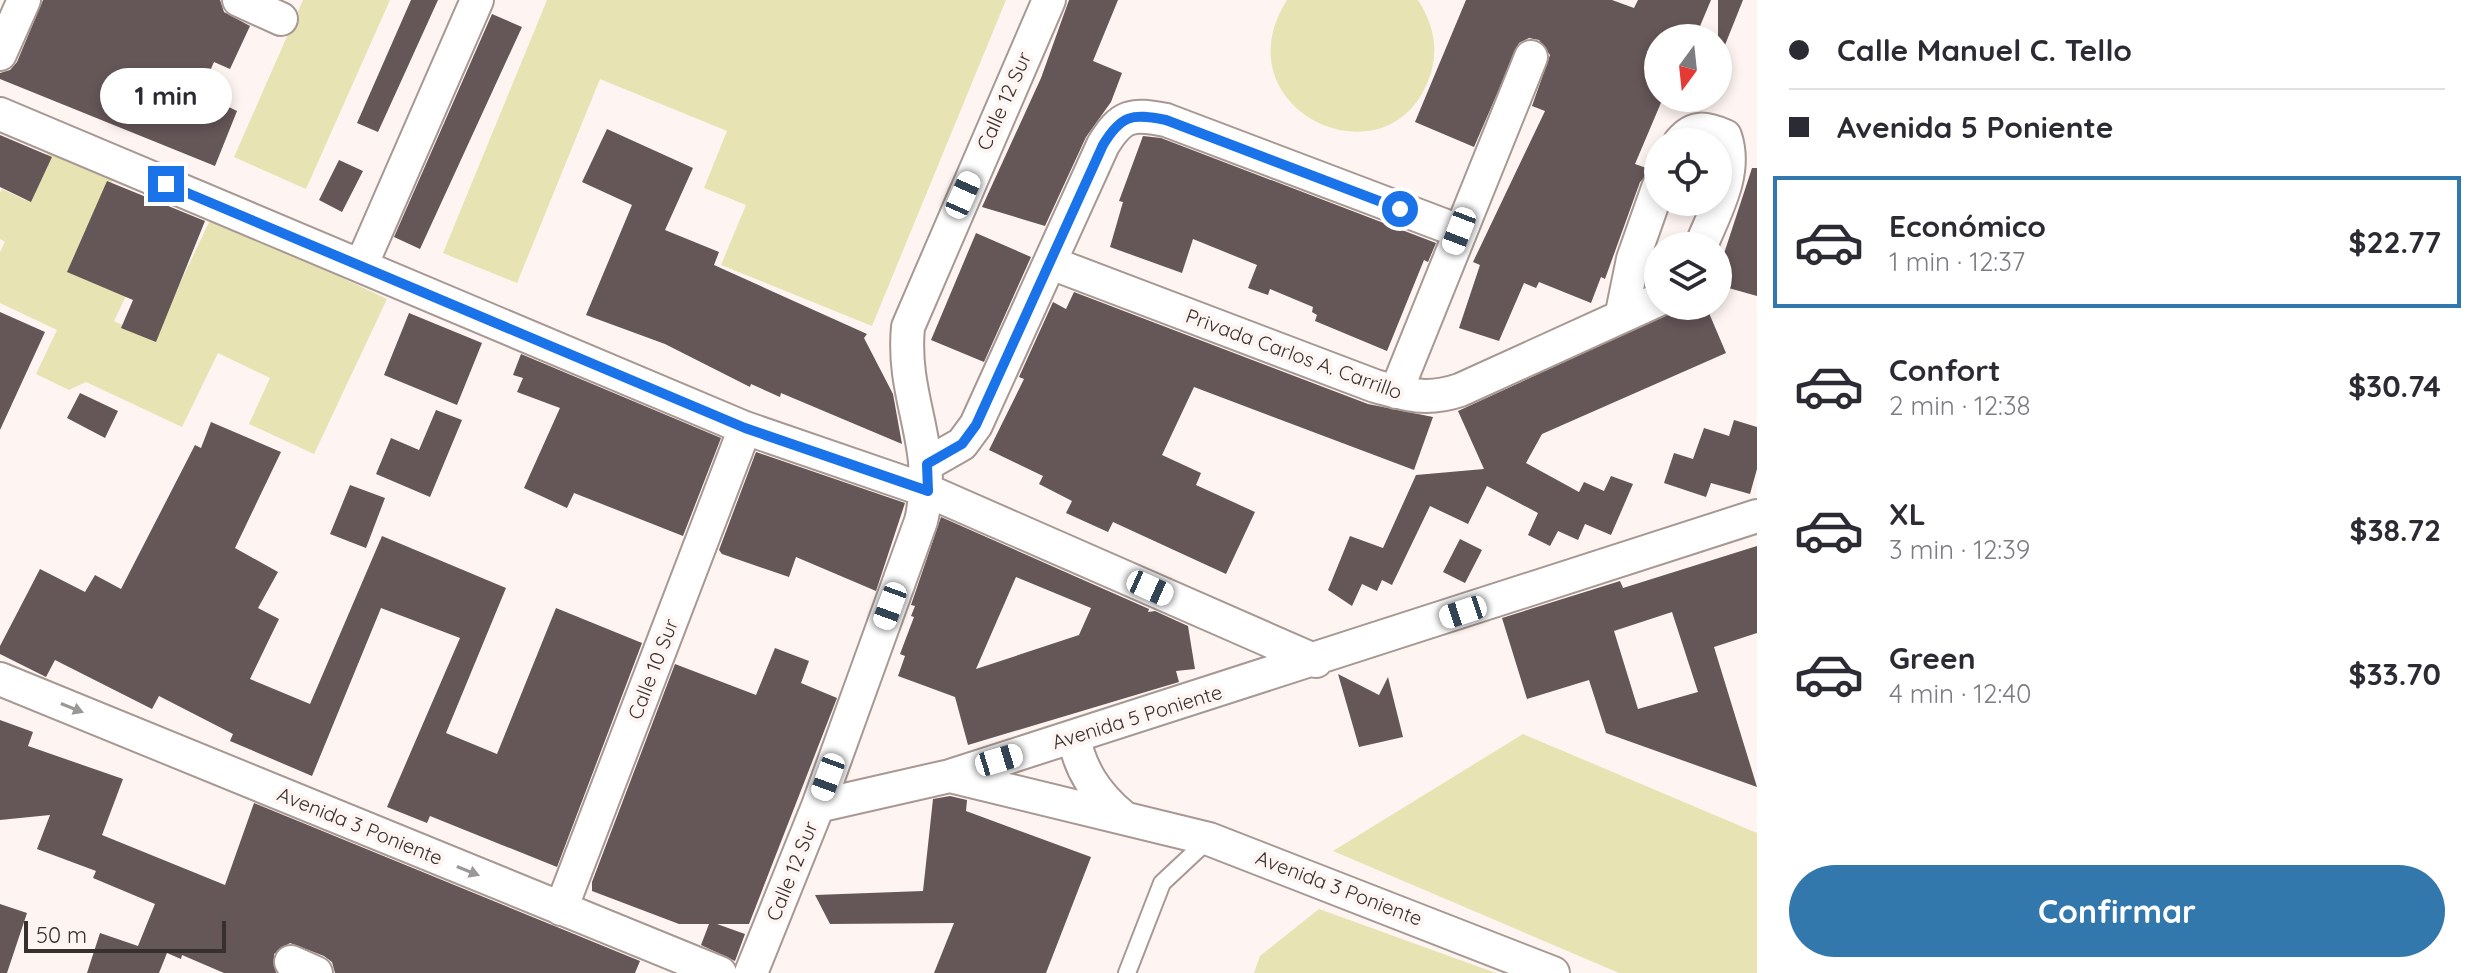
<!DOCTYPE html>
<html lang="es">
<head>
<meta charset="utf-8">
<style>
  body { margin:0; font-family:Quicksand,sans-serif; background:#f2f2f3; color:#2b2b33; height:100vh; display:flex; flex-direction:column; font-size:30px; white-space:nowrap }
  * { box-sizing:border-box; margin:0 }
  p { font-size:26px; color:#7c7c81 }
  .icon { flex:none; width:44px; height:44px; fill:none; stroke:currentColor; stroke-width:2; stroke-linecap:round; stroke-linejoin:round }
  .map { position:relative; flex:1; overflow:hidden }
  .sheet { display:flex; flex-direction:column; background:#fff; width:720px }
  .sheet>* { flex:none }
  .banner { display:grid; align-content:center; height:176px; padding:0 32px; background:#fff }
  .needle { width:52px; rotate:195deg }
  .controls { position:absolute; left:1644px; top:24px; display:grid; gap:16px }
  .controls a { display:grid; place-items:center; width:88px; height:88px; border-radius:50%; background:#fff; box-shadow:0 4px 12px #0003; font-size:40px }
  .scale { position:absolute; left:24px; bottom:20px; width:202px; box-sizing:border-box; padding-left:8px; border:4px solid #36302e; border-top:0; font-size:22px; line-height:28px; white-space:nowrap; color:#36302e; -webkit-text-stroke:6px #fef4f1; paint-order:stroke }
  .end { position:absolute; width:36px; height:36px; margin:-18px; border:10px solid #1a73e8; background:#fff; box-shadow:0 0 0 4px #fff }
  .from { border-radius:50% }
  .bubble { position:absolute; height:56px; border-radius:28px; background:#fff; box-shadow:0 4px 12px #0003; font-size:26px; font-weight:700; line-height:56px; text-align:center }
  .car { position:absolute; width:24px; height:48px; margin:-24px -12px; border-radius:10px; box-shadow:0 0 6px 2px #0007; background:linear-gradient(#fff 24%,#345 0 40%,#fff 0 76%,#345 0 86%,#fff 0) }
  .banner b { display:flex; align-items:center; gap:28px; height:76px; font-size:30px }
  .banner b+b { border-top:2px solid #e1e1e2 }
  .banner i { width:20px; height:20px; background:#2b2b33 }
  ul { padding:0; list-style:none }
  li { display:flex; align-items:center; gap:24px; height:132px; margin:0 16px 12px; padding:0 16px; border:4px solid transparent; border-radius:0px }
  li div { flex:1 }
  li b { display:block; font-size:30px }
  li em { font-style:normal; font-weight:700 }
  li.active { border-color:#3278ad }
  li>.icon { width:72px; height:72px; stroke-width:1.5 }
  .button { display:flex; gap:16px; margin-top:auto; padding:16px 32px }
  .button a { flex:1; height:92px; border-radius:48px; background:#3278ad; color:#fff; font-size:32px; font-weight:700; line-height:92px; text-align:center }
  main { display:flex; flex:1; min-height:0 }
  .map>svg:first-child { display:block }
  .green { fill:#e7e3b3 }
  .building { fill:#655658; fill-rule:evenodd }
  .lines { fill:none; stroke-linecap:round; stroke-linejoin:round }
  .service-casing { stroke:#a79893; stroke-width:20 }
  .minor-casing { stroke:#a79893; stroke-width:36 }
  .service { stroke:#fff; stroke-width:16 }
  .minor { stroke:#fff; stroke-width:32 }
  .oneway { fill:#9a9896 }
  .route { stroke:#1a73e8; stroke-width:10 }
  .labels { text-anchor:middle; stroke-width:8; stroke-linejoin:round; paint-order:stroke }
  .street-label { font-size:20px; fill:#36302e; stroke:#fef4f1 }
</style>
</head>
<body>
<main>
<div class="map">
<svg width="1757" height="973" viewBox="0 0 1757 973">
  <rect width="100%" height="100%" fill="#fef4f1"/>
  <path class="green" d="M303,0H390L306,189L234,157Z
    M547,0H1006L872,326L721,265L746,205L704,188L727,131L600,79L517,283L443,253Z
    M1287,0H1418C1434,25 1440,52 1428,81C1386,188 1218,109 1287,0Z
    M53,141L117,171L71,270L126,296L114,321L153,340L212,216L387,299L314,454L249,424L270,378L218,353L182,427L86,382L69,390L36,374L57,330L0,303V252L5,242L0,239V193L2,189L25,200Z
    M1523,734L1757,833V973H1619L1333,851Z
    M1319,909L1496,973H1254L1260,956Z"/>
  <path class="building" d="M43,0H220L224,12L250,26L230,69L214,62L200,93L237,111L215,166L0,79V73L10,70L17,62Z
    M411,0H438L378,132L357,123Z
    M1069,0H1118L1093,61L1122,73L1111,102L1086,137L1045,226L982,207L1041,78Z
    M1466,0H1612L1634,8L1638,0H1711L1695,38H1658V51L1646,77L1658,82V98H1663L1635,164L1652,170L1640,182L1605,279L1601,277L1591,303L1539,282L1536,288L1524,283L1499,341L1459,328L1480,265L1473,262L1545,111L1532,106L1550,55L1539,40L1529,38L1519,43L1474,147L1415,122Z
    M1718,0H1743L1719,60H1718Z
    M492,14L522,27L420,249L394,237Z
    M607,129L693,168L665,230L719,252L714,265L867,334L864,338L893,394L902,444L781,393L780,397L751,384L750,387L665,344L586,315L632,205L582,182Z
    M0,135L52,157L31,202L0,187Z
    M1143,136L1161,138L1436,243L1428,262L1424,260L1387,351L1315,321L1317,315L1312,312L1313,307L1270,289L1268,295L1248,288L1257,265L1193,239L1182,273L1110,247L1123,202L1119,201Z
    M339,160L363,171L342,212L319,200Z
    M1752,168H1757V296L1718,285V272Z
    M107,181L205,221L156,342L121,328L133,300L67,272Z
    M976,233L1031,257L984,362L931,340Z
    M1074,292L1368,404L1433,417L1414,470L1194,387L1162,455L1201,473L1196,485L1255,512L1226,574L1113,522L1108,532L1066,513L1072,501L1039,484L1043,476L989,450L1024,379L1019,377L1053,302L1066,309Z
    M1686,306H1706L1726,353L1542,434L1526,463L1579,492L1584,482L1604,491L1611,476L1633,484L1611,535L1585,524L1578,540L1558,531L1550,546L1528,535L1538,513L1487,486L1468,524L1430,506L1392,585L1382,580L1377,591L1362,584L1352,606L1328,590L1350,536L1383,548L1416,475L1484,469L1458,411Z
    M0,312L45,332L0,430Z
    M409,313L482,343L457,405L384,375Z
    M521,354L721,438L683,536L574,493L567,508L524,488L560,408L517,392L523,378L513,375Z
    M80,393L118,411L105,438L67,418Z
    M436,410L462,420L430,497L376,474L391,438L419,450Z
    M1734,420L1757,427V469L1750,494L1711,483L1706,497L1664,483L1674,453L1693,459L1704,428L1729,436Z
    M211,422L281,452L235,548L278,572L258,608L279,619L250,679L310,704L382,536L506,588L446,733L497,754L556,608L642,643L557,867L430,816L427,823L387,807L460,638L381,608L312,776L230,741L233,734L159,696L152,709L55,660L46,677L0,654V646L40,569L85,592L95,575L121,589L195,445L201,448Z
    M756,452L905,503L876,591L796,557L789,577L722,554L719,550Z
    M350,485L385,498L366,548L330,534Z
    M941,517L1149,609L1148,612L1155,611L1188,626L1195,669L1176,671L1179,682L968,745L955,697L898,676L905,656L900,654L914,617L911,616L915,606L911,605ZM1016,577L1091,608L1079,635L976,669Z
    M1460,539L1482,550L1465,583L1443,572Z
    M1757,546V633L1714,647L1757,787L1606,733L1589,680L1527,699L1502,618L1620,581L1623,588ZM1672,612L1698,692L1638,709L1614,631Z
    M775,648L809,661L801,683L837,698L749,924H717L745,934L735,961L701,945L709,924H679L592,891V882L675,664L756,695Z
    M1338,674L1379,695L1388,677L1403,737L1359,747Z
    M0,720L33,732L28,746L123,779L102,835L225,885L254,803L640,961L635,973H335L332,962L324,956L290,943L274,954L276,973H224L182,955L181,959L167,953L159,973H87L100,933L138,946L155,904L93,878L96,871L37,849L50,815L0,820Z
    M950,796L967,800L966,811L1091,857L1046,973H934L954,923L830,924L815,895L923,891L933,799Z
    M0,904L27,913L7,973H0Z"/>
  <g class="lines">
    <defs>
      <path id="service" d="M1127,973L1162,883L1209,839"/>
      <path id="minor" d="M239,0L281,19
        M0,54L24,0
        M0,114L745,428L928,491L1316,661
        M1680,142C1694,125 1706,128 1725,136C1738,173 1715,211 1701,246
        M1051,263L1375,386C1406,395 1428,401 1460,390L1658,300
        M361,266L477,0
        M1622,313L1633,259L1658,188
        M1396,392L1531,57
        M927,464L962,444L976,425L1103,145C1121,115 1132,113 1166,120L1459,231
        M0,679L720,973
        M1074,737C1080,770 1096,794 1122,816
        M950,776L1209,839L1553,973
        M818,806L950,776L1757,516
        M561,909L745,428
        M291,962L316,973
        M751,973L818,806L921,521C939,446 901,400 908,327L1049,0"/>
    </defs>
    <use href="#service" class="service-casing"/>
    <use href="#minor" class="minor-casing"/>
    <use href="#service" class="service"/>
    <use href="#minor" class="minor"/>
  </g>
  <defs><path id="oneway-solid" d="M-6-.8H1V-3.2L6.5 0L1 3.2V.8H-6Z" transform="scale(2)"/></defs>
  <g class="oneway">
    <use href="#oneway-solid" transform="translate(72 708) rotate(22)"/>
    <use href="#oneway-solid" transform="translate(468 871) rotate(22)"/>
  </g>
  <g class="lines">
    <path class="route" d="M166,184L745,428L928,491L927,464L962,444L976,425L1103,145C1121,115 1132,113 1166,120L1400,209"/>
  </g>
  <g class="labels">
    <g class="street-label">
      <text transform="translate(1004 101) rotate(-66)" y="7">Calle 12 Sur</text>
      <text transform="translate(1294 354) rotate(20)" y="7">Privada Carlos A. Carrillo</text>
      <text transform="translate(653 669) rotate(-69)" y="7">Calle 10 Sur</text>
      <text transform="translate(1137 717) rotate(-17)" y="7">Avenida 5 Poniente</text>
      <text transform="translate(360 826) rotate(22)" y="7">Avenida 3 Poniente</text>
      <text transform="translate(792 871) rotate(-68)" y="7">Calle 12 Sur</text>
      <text transform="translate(1339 888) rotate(21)" y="7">Avenida 3 Poniente</text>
    </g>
  </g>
</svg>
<div class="controls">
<a><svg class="needle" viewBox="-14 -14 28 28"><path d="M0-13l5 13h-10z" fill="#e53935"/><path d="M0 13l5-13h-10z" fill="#7c7c81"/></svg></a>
<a><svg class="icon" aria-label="locate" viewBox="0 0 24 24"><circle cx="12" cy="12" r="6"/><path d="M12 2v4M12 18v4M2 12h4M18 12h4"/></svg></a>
<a><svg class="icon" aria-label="layers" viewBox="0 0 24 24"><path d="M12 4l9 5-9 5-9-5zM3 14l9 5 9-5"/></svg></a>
</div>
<div class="scale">50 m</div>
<i class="end from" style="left:1400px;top:209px"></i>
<i class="end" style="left:166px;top:184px"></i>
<div class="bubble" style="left:100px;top:68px;width:132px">1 min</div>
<i class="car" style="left:963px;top:195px;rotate:24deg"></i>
<i class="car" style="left:1459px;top:231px;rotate:201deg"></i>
<i class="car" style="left:1150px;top:588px;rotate:114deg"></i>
<i class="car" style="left:890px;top:606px;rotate:200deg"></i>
<i class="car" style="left:1463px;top:612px;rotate:252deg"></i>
<i class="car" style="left:999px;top:760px;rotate:73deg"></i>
<i class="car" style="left:828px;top:777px;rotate:200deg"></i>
</div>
<section class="sheet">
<div class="banner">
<b><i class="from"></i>Calle Manuel C. Tello</b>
<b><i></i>Avenida 5 Poniente</b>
</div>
<ul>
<li class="active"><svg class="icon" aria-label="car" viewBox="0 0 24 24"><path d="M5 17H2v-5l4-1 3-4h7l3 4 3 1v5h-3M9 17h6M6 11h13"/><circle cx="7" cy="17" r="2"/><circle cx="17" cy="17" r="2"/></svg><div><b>Económico</b><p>1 min · 12:37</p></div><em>$22.77</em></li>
<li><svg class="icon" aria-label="car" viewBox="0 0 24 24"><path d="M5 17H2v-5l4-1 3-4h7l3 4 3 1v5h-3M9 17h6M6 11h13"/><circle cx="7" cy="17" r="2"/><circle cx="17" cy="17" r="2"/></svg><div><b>Confort</b><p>2 min · 12:38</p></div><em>$30.74</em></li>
<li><svg class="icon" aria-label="car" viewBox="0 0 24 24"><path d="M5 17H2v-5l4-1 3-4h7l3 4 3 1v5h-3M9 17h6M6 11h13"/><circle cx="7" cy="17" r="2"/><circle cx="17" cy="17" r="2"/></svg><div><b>XL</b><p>3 min · 12:39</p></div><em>$38.72</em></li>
<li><svg class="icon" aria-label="car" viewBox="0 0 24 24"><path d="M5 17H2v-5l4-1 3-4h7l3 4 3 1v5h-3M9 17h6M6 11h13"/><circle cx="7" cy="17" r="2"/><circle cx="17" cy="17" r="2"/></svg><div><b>Green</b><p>4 min · 12:40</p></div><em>$33.70</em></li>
</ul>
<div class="button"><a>Confirmar</a></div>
</section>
</main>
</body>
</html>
